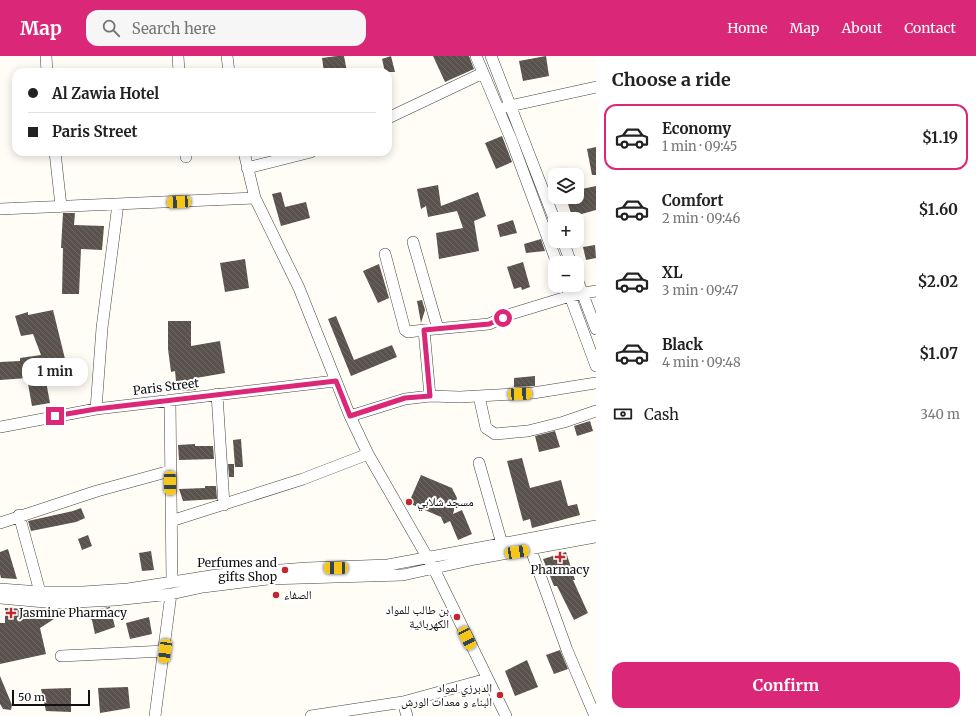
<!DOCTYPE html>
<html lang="en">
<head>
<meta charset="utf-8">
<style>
  body { margin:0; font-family:Merriweather,"Noto Naskh Arabic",serif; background:#f6f6f6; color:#222; height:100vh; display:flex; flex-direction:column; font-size:15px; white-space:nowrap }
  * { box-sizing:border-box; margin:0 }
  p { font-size:13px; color:#767676 }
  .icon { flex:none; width:22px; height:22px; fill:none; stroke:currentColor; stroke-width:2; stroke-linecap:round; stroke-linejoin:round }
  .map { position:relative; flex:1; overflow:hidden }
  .details { display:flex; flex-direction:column; background:#fff; width:380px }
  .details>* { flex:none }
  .guide { position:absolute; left:12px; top:12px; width:380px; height:88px; border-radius:12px; box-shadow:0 2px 10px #0003; display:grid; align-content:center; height:88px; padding:0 16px; background:#fff }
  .fabs { position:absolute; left:548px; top:112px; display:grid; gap:8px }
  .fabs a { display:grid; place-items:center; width:36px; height:36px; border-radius:8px; background:#fff; box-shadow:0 2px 10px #0003; font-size:20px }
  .scale { position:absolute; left:12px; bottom:10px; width:78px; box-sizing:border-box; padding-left:4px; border:2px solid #111; border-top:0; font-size:11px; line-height:14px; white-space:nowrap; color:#111; -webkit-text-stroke:3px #fff; paint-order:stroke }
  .end { position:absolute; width:18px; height:18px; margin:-9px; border:5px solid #db2777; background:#fff; box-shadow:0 0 0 2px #fff }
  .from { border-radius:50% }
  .bubble { position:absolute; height:28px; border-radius:12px; background:#fff; box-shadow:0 2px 10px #0003; font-size:13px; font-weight:700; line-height:28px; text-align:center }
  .car { position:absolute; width:12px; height:24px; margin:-12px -6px; border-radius:5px; box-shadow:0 0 3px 1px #0007; background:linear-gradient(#f5c518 24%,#345 0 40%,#f5c518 0 76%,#345 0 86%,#f5c518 0) }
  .guide b { display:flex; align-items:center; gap:14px; height:38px; font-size:15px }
  .guide b+b { border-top:1px solid #e0e0e0 }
  .guide i { width:10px; height:10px; background:#222 }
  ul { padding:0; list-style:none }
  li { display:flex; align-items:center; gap:12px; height:66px; margin:0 8px 6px; padding:0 8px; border:2px solid transparent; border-radius:12px }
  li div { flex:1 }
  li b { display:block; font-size:15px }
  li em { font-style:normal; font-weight:700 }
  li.selected { border-color:#db2777 }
  li>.icon { width:36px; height:36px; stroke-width:1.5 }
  h2 { padding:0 16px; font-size:18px; line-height:48px }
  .pay { display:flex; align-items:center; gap:10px; height:44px; padding:0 16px; font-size:15px }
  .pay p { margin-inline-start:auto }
  .cta { display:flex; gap:8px; margin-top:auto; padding:8px 16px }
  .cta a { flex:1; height:46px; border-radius:12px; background:#db2777; color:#fff; font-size:16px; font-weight:700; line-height:46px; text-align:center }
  header { display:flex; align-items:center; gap:24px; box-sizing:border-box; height:56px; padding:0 20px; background:#db2777; color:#fff }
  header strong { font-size:19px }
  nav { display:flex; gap:22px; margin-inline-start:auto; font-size:14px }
  .search { width:280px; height:36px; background:#f6f6f6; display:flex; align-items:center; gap:10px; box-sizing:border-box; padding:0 14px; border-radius:12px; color:#767676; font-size:15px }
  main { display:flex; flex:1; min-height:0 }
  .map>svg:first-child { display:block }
  .building { fill:url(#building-back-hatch) }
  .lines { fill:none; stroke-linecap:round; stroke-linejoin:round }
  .minor-casing { stroke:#444; stroke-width:12 }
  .minor { stroke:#fff; stroke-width:11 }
  .route { stroke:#db2777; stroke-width:5 }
  .poi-dot { fill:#c4262e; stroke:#fff; stroke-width:1.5 }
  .labels { text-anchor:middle; stroke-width:4; stroke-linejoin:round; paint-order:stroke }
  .street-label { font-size:12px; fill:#111; stroke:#fff }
  .poi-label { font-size:12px; fill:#111; stroke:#fff; text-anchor:start }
</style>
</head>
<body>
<header>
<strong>Map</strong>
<div class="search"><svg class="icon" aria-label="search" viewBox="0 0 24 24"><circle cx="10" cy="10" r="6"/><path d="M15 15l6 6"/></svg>Search here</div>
<nav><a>Home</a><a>Map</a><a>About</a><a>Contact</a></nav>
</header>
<main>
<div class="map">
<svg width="596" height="660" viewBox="0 0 596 660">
  <defs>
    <pattern id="building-back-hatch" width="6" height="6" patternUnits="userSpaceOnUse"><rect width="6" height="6" fill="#5a524d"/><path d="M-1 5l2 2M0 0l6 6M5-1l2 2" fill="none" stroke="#6d6662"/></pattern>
  </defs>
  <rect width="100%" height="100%" fill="#fffdf5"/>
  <path class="building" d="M337,0H344L347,16H324L322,2Z
    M391,0L395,16H385L382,3Z
    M433,0H469L474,13L445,26Z
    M546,0L549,20L523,25L519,5Z
    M502,80L512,106L496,113L485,87Z
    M596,91V119H592L587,93Z
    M438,129L441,150L478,136L486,160L474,165L479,195L439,203L436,177L463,172L457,155L428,161L426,150L421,153L417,133Z
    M596,130V154L578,159L577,163H573L567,145L571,141H577V134Z
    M281,136L285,151L306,146L310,162L281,170L272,138Z
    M63,157H75L74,169L104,170L102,194L81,193L79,238H62L63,192H61Z
    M513,164L517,177L500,181L497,169Z
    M541,183L545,195L526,197L524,188Z
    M595,189L596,202L586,204L583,191Z
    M245,203L249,232L225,236L220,207Z
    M523,206L530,231L522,234L521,231L514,233L507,211Z
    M379,208L389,242L378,247L363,215Z
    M422,244L425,254L421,267L417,245Z
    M53,254L66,307H62L63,318L45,320L50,347L32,350L27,322L0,324V306L20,305V302L41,299L33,278L21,280L15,260L28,256V259Z
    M336,260L354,304L392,289L397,301L351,320L328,263Z
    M168,265H191V290L220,285L225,317L196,322V334L177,335L175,315L171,316L168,293Z
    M535,320V330L514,331V322Z
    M590,365L593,375L577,380L574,370Z
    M555,375L560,391L539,396L535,380Z
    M241,383L243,411H235L233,384Z
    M195,388V390H213L214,403L179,404L178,389Z
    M522,402L530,432L561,424L568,450L577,448L580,459L532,472L530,463L523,465L507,405Z
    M228,408H234V421H229Z
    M421,419L452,432L457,442L453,458L462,454L472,478L458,484L450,465L444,468L441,461L411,448L410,444Z
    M205,430H216L217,443L183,445L179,433L205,432Z
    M81,452L85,462L76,466L31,475L28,465L73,455Z
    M88,479L92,490L82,494L78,483Z
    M8,493L17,523L1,522L0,518V496Z
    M151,495L154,514L142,515L139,497Z
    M566,496L575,524H573L588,557L574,564L557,530H554L543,503Z
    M110,551L115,571L95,578L92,564L82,559L97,556V553Z
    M5,552L55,554L54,563L40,572L46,598L0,608V567H5Z
    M149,561L152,578L130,583L126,567Z
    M560,594L568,613L554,618L546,599Z
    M527,604L538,631L515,640L505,615Z
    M0,620L12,649L11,654L3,653L0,648Z
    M128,631L130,652L100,657L98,632Z
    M71,632V656L46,655L41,633Z"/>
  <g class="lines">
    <defs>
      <path id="minor" d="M46,0L47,16
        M178,0L179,16
        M227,0L229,16
        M476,0L511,83L557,207
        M491,0L555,165
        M505,51L596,31
        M388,62L483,17
        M55,96L61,150
        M186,96V101
        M244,96L255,142L299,232L350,360L368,398L434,513L506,660
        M247,112L311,96
        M0,153L255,142
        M563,185L571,207
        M413,186L438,273
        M385,198L405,274L408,276L424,274
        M577,223L596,273
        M566,229L596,310
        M217,338L224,449
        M430,340L424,274L489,268L511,258L570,240L596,235
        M479,340L486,372L495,378L528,375L564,366L596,355
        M170,344L172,526
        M96,353L102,272L118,148
        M350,360L405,343L430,340L460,341L533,337L596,327
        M0,371L96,353L335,325
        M479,407L502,488
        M19,459L40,536
        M171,465L303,423L368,398
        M0,467L97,435L170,415
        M531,494L567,594L595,660
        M0,533L40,536H83L128,533L217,519L307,512L388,509L596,470
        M0,542L56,547L115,544L171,538L203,531L268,523L403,519L475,503L596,481
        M61,600L165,595
        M403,646L407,660
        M155,660L171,538
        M311,660L403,646L487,623"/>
    </defs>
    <use href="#minor" class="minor-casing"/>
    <use href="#minor" class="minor"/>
  </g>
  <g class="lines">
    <path class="route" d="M55,360L96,353L336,325L350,360L405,342L430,340L424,274L489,268L503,262"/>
  </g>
  <g class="poi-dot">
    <circle cx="409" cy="446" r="4"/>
    <path d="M558 495h4v4h4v4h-4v4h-4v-4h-4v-4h4z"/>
    <circle cx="285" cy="514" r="4"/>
    <circle cx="276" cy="539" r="4"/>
    <path d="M9 551h4v4h4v4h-4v4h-4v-4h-4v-4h4z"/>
    <circle cx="457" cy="561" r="4"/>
    <circle cx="500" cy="639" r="4"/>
  </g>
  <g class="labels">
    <g class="street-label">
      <text transform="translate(166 331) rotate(-7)" y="4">Paris Street</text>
    </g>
    <g class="poi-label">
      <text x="417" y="450">مسجد شلابي</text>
      <text x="277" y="511" text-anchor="end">Perfumes and<tspan x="277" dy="14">gifts Shop</tspan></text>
      <text x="560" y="518" text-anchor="middle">Pharmacy</text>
      <text x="284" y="543">الصفاء</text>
      <text x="449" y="558" text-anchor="end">بن طالب للمواد<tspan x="449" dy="14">الكهربائية</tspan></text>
      <text x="19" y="561">Jasmine Pharmacy</text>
      <text x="492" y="636" text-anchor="end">الدبرزي لمواد<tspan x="492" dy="14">البناء و معدات الورش</tspan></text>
    </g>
  </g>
</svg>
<div class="fabs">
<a><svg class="icon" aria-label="layers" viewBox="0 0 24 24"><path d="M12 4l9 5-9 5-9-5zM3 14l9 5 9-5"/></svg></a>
<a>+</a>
<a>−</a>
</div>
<div class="scale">50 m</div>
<i class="end from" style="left:503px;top:262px"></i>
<i class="end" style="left:55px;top:360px"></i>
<div class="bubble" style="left:22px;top:302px;width:66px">1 min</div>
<i class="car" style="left:179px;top:146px;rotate:267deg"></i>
<i class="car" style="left:520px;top:338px;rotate:87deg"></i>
<i class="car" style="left:170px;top:427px;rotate:179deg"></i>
<i class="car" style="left:517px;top:496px;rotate:81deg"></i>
<i class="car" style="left:336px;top:512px;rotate:270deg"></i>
<i class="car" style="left:467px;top:582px;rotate:154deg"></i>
<i class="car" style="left:165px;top:595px;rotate:188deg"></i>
<div class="guide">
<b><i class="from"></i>Al Zawia Hotel</b>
<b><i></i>Paris Street</b>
</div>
</div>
<section class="details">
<h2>Choose a ride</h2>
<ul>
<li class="selected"><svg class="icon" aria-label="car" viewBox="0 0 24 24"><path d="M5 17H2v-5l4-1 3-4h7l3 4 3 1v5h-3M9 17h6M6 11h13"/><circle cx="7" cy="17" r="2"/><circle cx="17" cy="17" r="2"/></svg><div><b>Economy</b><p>1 min · 09:45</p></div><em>$1.19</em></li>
<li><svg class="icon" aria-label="car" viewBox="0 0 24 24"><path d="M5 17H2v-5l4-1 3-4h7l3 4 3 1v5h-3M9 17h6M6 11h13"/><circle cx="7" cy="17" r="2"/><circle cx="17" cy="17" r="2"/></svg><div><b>Comfort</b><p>2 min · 09:46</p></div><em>$1.60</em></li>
<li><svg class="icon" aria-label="car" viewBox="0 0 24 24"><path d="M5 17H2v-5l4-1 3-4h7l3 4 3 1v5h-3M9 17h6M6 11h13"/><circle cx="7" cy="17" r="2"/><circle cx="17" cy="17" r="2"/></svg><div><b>XL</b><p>3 min · 09:47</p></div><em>$2.02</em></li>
<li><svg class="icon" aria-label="car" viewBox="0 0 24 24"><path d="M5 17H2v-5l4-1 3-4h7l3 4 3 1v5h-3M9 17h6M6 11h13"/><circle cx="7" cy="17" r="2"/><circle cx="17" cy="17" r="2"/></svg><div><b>Black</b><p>4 min · 09:48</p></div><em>$1.07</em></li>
</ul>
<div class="pay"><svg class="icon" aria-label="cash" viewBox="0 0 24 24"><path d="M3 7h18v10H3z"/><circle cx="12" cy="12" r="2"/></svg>Cash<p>340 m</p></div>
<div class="cta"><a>Confirm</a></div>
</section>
</main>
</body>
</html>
